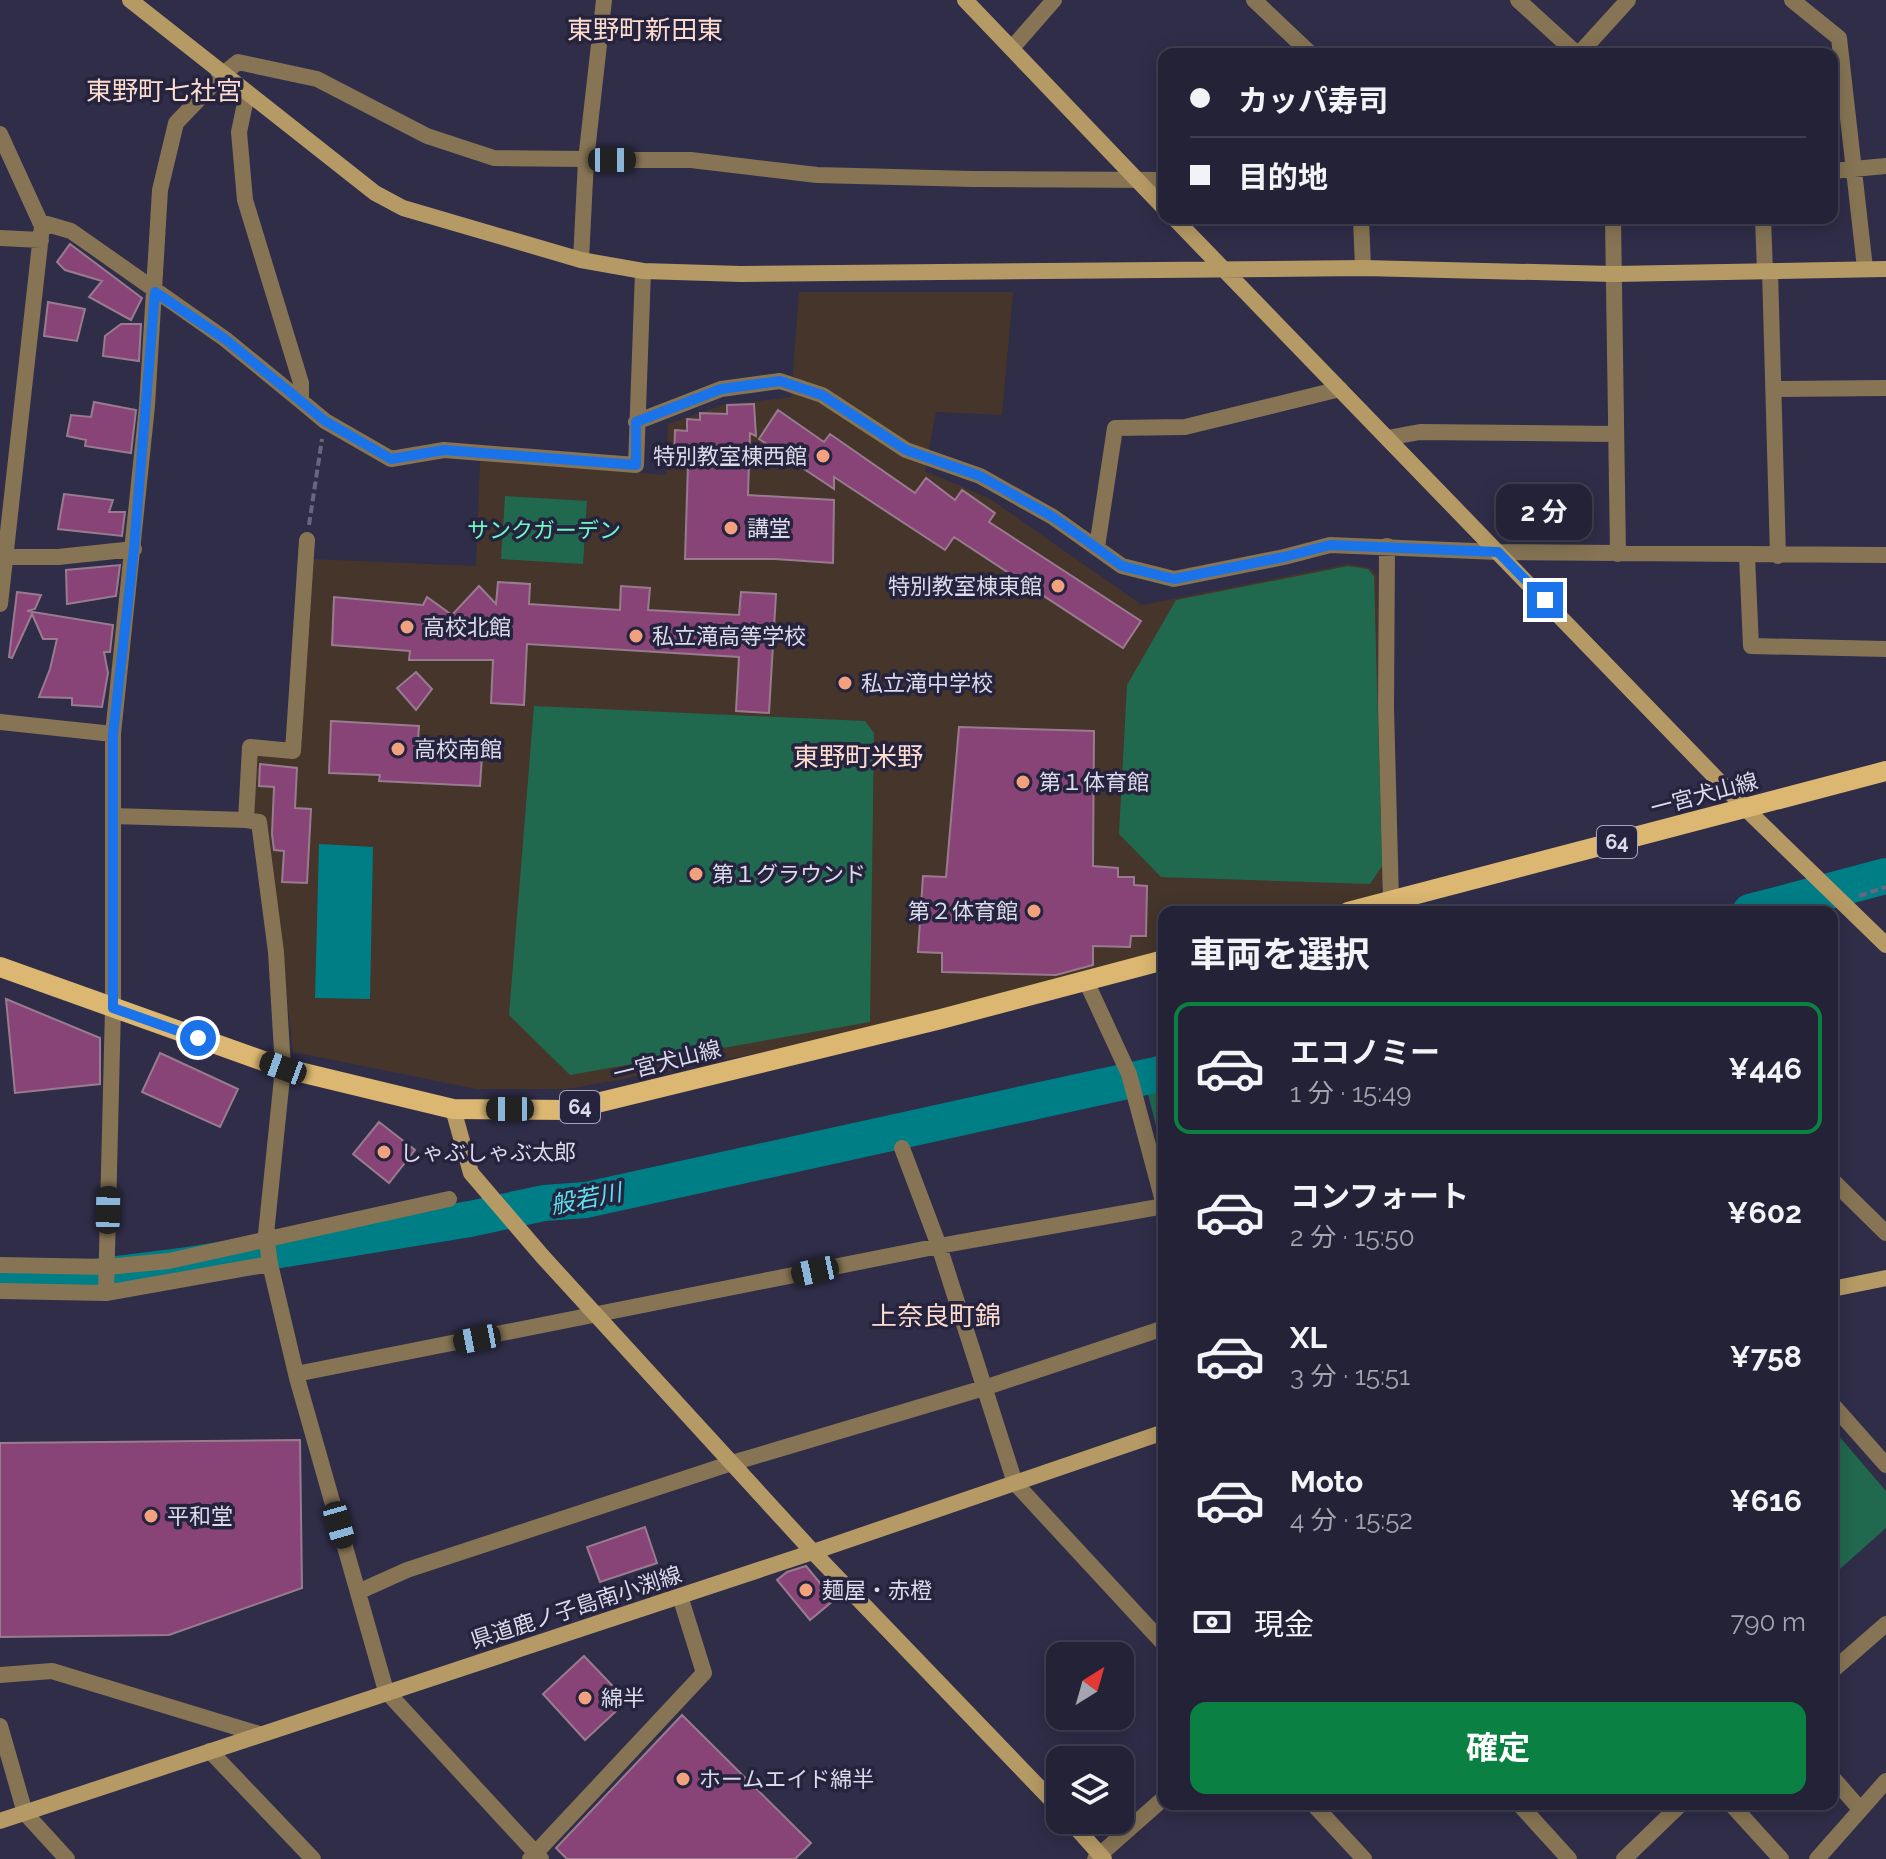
<!DOCTYPE html>
<html lang="ja">
<head>
<meta charset="utf-8">
<style>
  body { margin:0; font-family:Raleway,"Noto Sans JP",sans-serif; background:#2b2a3e; color:#f1f3f6; height:100vh; display:flex; flex-direction:column; font-size:30px; white-space:nowrap }
  * { box-sizing:border-box; margin:0 }
  p { font-size:26px; color:#a3a4ad }
  .icon { flex:none; width:44px; height:44px; fill:none; stroke:currentColor; stroke-width:2; stroke-linecap:round; stroke-linejoin:round }
  .map { position:relative; flex:1; overflow:hidden }
  .panel { position:absolute; left:1158px; top:906px; width:680px; height:904px; display:flex; flex-direction:column; background:#232236; border-radius:16px; box-shadow:0 4px 20px #0003,0 0 0 2px #403f51 }
  .panel>* { flex:none }
  .banner { position:absolute; left:1158px; top:48px; width:680px; height:176px; border-radius:16px; box-shadow:0 4px 20px #0003,0 0 0 2px #403f51; display:grid; align-content:center; height:176px; padding:0 32px; background:#232236 }
  .needle { width:52px; rotate:37deg }
  .tools { position:absolute; left:1046px; top:1642px; display:grid; gap:16px }
  .tools a { display:grid; place-items:center; width:88px; height:88px; border-radius:16px; background:#232236; box-shadow:0 4px 20px #0003,0 0 0 2px #403f51; font-size:40px }
  .end { position:absolute; width:36px; height:36px; margin:-18px; border:10px solid #1a73e8; background:#fff; box-shadow:0 0 0 4px #fff }
  .from { border-radius:50% }
  .bubble { position:absolute; height:56px; border-radius:16px; background:#232236; box-shadow:0 4px 20px #0003,0 0 0 2px #403f51; font-size:26px; font-weight:700; line-height:56px; text-align:center }
  .car { position:absolute; width:24px; height:48px; margin:-24px -12px; border-radius:10px; box-shadow:0 0 6px 2px #0007; background:linear-gradient(#222 24%,#8ab4d8 0 40%,#222 0 76%,#8ab4d8 0 86%,#222 0) }
  .banner b { display:flex; align-items:center; gap:28px; height:76px; font-size:30px }
  .banner b+b { border-top:2px solid #403f51 }
  .banner i { width:20px; height:20px; background:#f1f3f6 }
  ul { padding:0; list-style:none }
  li { display:flex; align-items:center; gap:24px; height:132px; margin:0 16px 12px; padding:0 16px; border:4px solid transparent; border-radius:16px }
  li div { flex:1 }
  li b { display:block; font-size:30px }
  li em { font-style:normal; font-weight:700 }
  li.current { border-color:#0b8043 }
  li>.icon { width:72px; height:72px; stroke-width:1.5 }
  h2 { padding:0 32px; font-size:36px; line-height:96px }
  .pay { display:flex; align-items:center; gap:20px; height:88px; padding:0 32px; font-size:30px }
  .pay p { margin-inline-start:auto }
  .primary-button { display:flex; gap:16px; margin-top:auto; padding:16px 32px }
  .primary-button a { flex:1; height:92px; border-radius:16px; background:#0b8043; color:#fff; font-size:32px; font-weight:700; line-height:92px; text-align:center }
  .map>svg:first-child { display:block }
  .education { fill:#45352a }
  .green { fill:#21694e }
  .water { fill:#007e86 }
  .lines { fill:none; stroke-linecap:round; stroke-linejoin:round }
  .river { stroke:#007e86; stroke-width:36 }
  .building { fill:#847; stroke:#997b90; stroke-width:2 }
  .path { stroke:#69677f; stroke-width:4; stroke-dasharray:8 4; stroke-linecap:butt }
  .street { stroke:#867454; stroke-width:16 }
  .secondary { stroke:#b69a65; stroke-width:16 }
  .primary { stroke:#dbb771; stroke-width:20 }
  .route { stroke:#1a73e8; stroke-width:10 }
  .poi-dot { fill:#f1a17d; stroke:#25233d; stroke-width:3 }
  .labels { text-anchor:middle; stroke-width:7; stroke-linejoin:round; paint-order:stroke }
  .shield { fill:#25233d; stroke:#a4a4b8; stroke-width:2 }
  .shield-label { font-size:20px; font-weight:bold; fill:#dbdbec }
  .poi-label { font-size:22px; fill:#dbdbec; stroke:#25233d; text-anchor:start }
  .park-label { font-size:22px; fill:#6ef9c2; stroke:#25233d }
  .street-label { font-size:22px; fill:#dbdbec; stroke:#25233d }
  .water-label { font-size:24px; font-style:italic; fill:#5de2ed; stroke:#25233d }
  .quarter-label { font-size:26px; fill:#fcdcce; stroke:#25233d }
</style>
</head>
<body>
<div class="map">
<svg width="1886" height="1859" viewBox="0 0 1886 1859">
  <rect width="100%" height="100%" fill="#2f2d48"/>
  <path class="education" d="M799,292H1013L1002,415L936,412L925,471L989,498L1142,605L1348,564L1371,568L1377,575L1386,876L1379,896L1325,912H1164V960L880,1027L686,1068L567,1089H476L293,1052L277,909L253,815L252,753L295,755L312,559L476,566L480,461L666,475L668,424L723,405L791,397Z"/>
  <path class="green" d="M505,496L587,501L583,564L501,559Z
    M1348,566L1368,569L1374,576L1382,866L1370,884L1161,877L1119,834L1127,685L1176,600Z
    M534,706L865,721L874,733L870,1022L570,1075L509,1015Z
    M1164,1086V1158L1147,1090Z
    M1832,1428L1886,1491V1528L1832,1576Z"/>
  <path class="water" d="M319,844L373,847L370,999L315,998Z"/>
  <g class="lines">
    <path class="river" d="M1750,912L1886,876
      M0,1278H84L188,1265L470,1219L544,1203L586,1200L1164,1073"/>
  </g>
  <path class="building" d="M70,244L142,298L131,320L89,297L102,281L65,270L57,262Z
    M48,302L85,309L77,341L44,336Z
    M121,324H141L139,361L103,356L105,336Z
    M94,402L136,410L131,453L85,446L86,440L67,436L71,415L91,417Z
    M754,404L756,436L750,433L748,495L834,500L833,563L775,559H685L688,464H674L675,430L687,431V419L700,420V413L727,414V405Z
    M778,410L824,442L830,434L915,493L926,478L955,500L962,490L995,513L989,522L1141,621L1123,648L954,537L945,550L834,477V489L759,439Z
    M64,494L113,500L109,512H125L122,536L58,529Z
    M120,565L116,596L67,604L66,570Z
    M498,582L530,584L529,604L620,610L621,586L650,588L648,610L739,615L741,592L776,594L769,713L736,711L739,657L527,644L524,705L491,703L493,660H409L410,651L332,645L334,597L423,605L427,597L452,615L479,586L496,604Z
    M17,592L41,595L35,609L27,611L113,625L110,652H104L108,673L102,707L72,705V698L39,697L50,669L57,639H43L32,614L12,658L9,657Z
    M416,672L432,689L416,710L397,688Z
    M331,721L419,726L418,741L462,743L470,755L482,756L480,786L379,781L380,775L329,773Z
    M959,727L1094,731L1093,866L1118,868V877H1134V885L1147,886L1146,936H1131L1130,947L1093,946V965L1056,975L942,972V953L918,952L923,876L946,877Z
    M260,764L297,768L295,808L311,809L307,883L282,882L284,851L274,850L272,834L274,787L259,786Z
    M6,999L100,1038V1084L15,1093Z
    M160,1053L238,1089L220,1127L142,1092Z
    M379,1122L415,1150L389,1183L353,1154Z
    M300,1440L302,1588L169,1635L0,1637V1443Z
    M645,1527L657,1563L600,1582L587,1547Z
    M806,1566L834,1600L810,1620L777,1580L787,1572Z
    M584,1656L627,1701L585,1740L543,1694Z
    M682,1715L811,1843L795,1859H567L556,1848Z"/>
  <g class="lines">
    <path class="path" d="M309,525L322,439
      M1859,896L1886,887"/>
    <path class="street" d="M1254,0L1311,54
      M1518,0L1577,54
      M1792,0L1839,38L1865,268
      M1012,48L1054,0
      M1579,54L1628,0
      M247,94L239,132L245,200L301,383V401L325,421L391,459L444,450L636,465L643,271
      M0,134L42,226L0,604
      M1832,171L1886,166
      M1361,218L1363,268
      M1613,218L1618,554
      M1763,218L1765,272
      M40,222L71,231L225,339L301,401
      M0,238L41,240
      M581,260L586,160L604,0
      M1770,271L1778,556
      M1775,389L1886,388
      M636,422L721,389L780,381L822,395L906,450L980,476L1053,517L1122,566L1174,579L1284,557L1330,545L1498,552L1886,555
      M1387,438L1420,432L1616,434
      M307,540L293,751L250,747L246,820L259,822L276,952L283,1068L266,1234L270,1264L297,1378L386,1691L541,1859
      M1387,546L1386,707L1391,901L1397,912
      M1097,547L1115,428L1185,427L1340,389
      M1747,556L1751,646L1886,649
      M0,557H58L134,549
      M0,722L113,734L147,406L160,190L176,123L222,75L238,62L317,79L427,136L494,158L691,160L817,175L973,179L1164,180
      M113,816L246,820
      M1086,981L1129,1074L1164,1205
      M902,1148L939,1246L1015,1483L1164,1644
      M1832,1180L1886,1233
      M0,1265L107,1267L169,1261L449,1199
      M0,1291L106,1293L270,1264
      M106,1293L113,1008V734
      M296,1374L939,1246L1164,1206
      M1832,1404L1886,1465
      M358,1592L407,1570L732,1463L984,1388L1164,1328
      M1832,1671L1886,1624
      M0,1675L52,1671L259,1734
      M0,1726L25,1813L67,1859
      M210,1751L313,1859
      M1832,1777L1860,1809
      M1313,1804L1364,1859
      M1519,1804L1569,1859
      M1731,1804L1781,1859
      M530,1859L704,1673L680,1596
      M1095,1859L1164,1798
      M1624,1859L1681,1804
      M1817,1859L1886,1781"/>
    <path class="secondary" d="M130,0L375,193L403,208L581,260L643,271L741,274L1363,268L1614,274L1886,269
      M965,0L1164,208
      M1174,218L1745,808L1886,945
      M453,1109L471,1173L543,1257L813,1552L1060,1809
      M1832,1289L1886,1278
      M1069,1820L1104,1859
      M0,1821L813,1552L1164,1432"/>
    <path class="primary" d="M1348,912L1886,771
      M0,967L283,1068L453,1109L568,1110L941,1019L1164,960"/>
  </g>
  <g class="lines">
    <path class="route" d="M198,1038L113,1008V734L134,549L155,292L225,339L325,421L391,459L444,450L636,465V422L721,389L780,381L822,395L906,450L980,476L1053,517L1122,566L1174,579L1284,557L1330,545L1498,552L1545,600"/>
  </g>
  <g class="poi-dot">
    <circle cx="823" cy="456" r="8"/>
    <circle cx="731" cy="528" r="8"/>
    <circle cx="1058" cy="586" r="8"/>
    <circle cx="407" cy="627" r="8"/>
    <circle cx="636" cy="636" r="8"/>
    <circle cx="845" cy="683" r="8"/>
    <circle cx="398" cy="749" r="8"/>
    <circle cx="1023" cy="782" r="8"/>
    <circle cx="696" cy="874" r="8"/>
    <circle cx="1034" cy="911" r="8"/>
    <circle cx="384" cy="1152" r="8"/>
    <circle cx="151" cy="1516" r="8"/>
    <circle cx="806" cy="1590" r="8"/>
    <circle cx="585" cy="1698" r="8"/>
    <circle cx="683" cy="1779" r="8"/>
  </g>
  <g class="labels">
    <g class="shield">
      <rect x="1597" y="826" width="40" height="32" rx="6"/>
      <rect x="560" y="1091" width="40" height="32" rx="6"/>
    </g>
    <g class="shield-label">
      <text x="1617" y="849">64</text>
      <text x="580" y="1114">64</text>
    </g>
    <g class="poi-label">
      <text x="807" y="464" text-anchor="end">特別教室棟西館</text>
      <text x="747" y="536">講堂</text>
      <text x="1042" y="594" text-anchor="end">特別教室棟東館</text>
      <text x="423" y="635">高校北館</text>
      <text x="652" y="644">私立滝高等学校</text>
      <text x="861" y="691">私立滝中学校</text>
      <text x="414" y="757">高校南館</text>
      <text x="1039" y="790">第１体育館</text>
      <text x="712" y="882">第１グラウンド</text>
      <text x="1018" y="919" text-anchor="end">第２体育館</text>
      <text x="400" y="1160">しゃぶしゃぶ太郎</text>
      <text x="167" y="1524">平和堂</text>
      <text x="822" y="1598">麺屋・赤橙</text>
      <text x="601" y="1706">綿半</text>
      <text x="699" y="1787">ホームエイド綿半</text>
    </g>
    <g class="park-label">
      <text x="544" y="538">サンクガーデン</text>
    </g>
    <g class="street-label">
      <text transform="translate(1704 794) rotate(-15)" y="8">一宮犬山線</text>
      <text transform="translate(667 1061) rotate(-14)" y="8">一宮犬山線</text>
      <text transform="translate(576 1607) rotate(-18)" y="8">県道鹿ノ子島南小渕線</text>
    </g>
    <g class="water-label">
      <text transform="translate(586 1199) rotate(-11)" y="8">般若川</text>
    </g>
    <g class="quarter-label">
      <text x="645" y="39">東野町新田東</text>
      <text x="164" y="100">東野町七社宮</text>
      <text x="858" y="766">東野町米野</text>
      <text x="936" y="1325">上奈良町錦</text>
    </g>
  </g>
</svg>
<div class="tools">
<a><svg class="needle" viewBox="-14 -14 28 28"><path d="M0-13l5 13h-10z" fill="#e53935"/><path d="M0 13l5-13h-10z" fill="#a3a4ad"/></svg></a>
<a><svg class="icon" aria-label="layers" viewBox="0 0 24 24"><path d="M12 4l9 5-9 5-9-5zM3 14l9 5 9-5"/></svg></a>
</div>
<i class="end from" style="left:198px;top:1038px"></i>
<i class="end" style="left:1545px;top:600px"></i>
<div class="bubble" style="left:1496px;top:484px;width:96px">2 分</div>
<i class="car" style="left:612px;top:160px;rotate:90deg"></i>
<i class="car" style="left:283px;top:1068px;rotate:290deg"></i>
<i class="car" style="left:510px;top:1109px;rotate:270deg"></i>
<i class="car" style="left:108px;top:1210px;rotate:1deg"></i>
<i class="car" style="left:815px;top:1271px;rotate:258deg"></i>
<i class="car" style="left:477px;top:1339px;rotate:259deg"></i>
<i class="car" style="left:339px;top:1525px;rotate:164deg"></i>
<div class="banner">
<b><i class="from"></i>カッパ寿司</b>
<b><i></i>目的地</b>
</div>
<section class="panel">
<h2>車両を選択</h2>
<ul>
<li class="current"><svg class="icon" aria-label="car" viewBox="0 0 24 24"><path d="M5 17H2v-5l4-1 3-4h7l3 4 3 1v5h-3M9 17h6M6 11h13"/><circle cx="7" cy="17" r="2"/><circle cx="17" cy="17" r="2"/></svg><div><b>エコノミー</b><p>1 分 · 15:49</p></div><em>¥446</em></li>
<li><svg class="icon" aria-label="car" viewBox="0 0 24 24"><path d="M5 17H2v-5l4-1 3-4h7l3 4 3 1v5h-3M9 17h6M6 11h13"/><circle cx="7" cy="17" r="2"/><circle cx="17" cy="17" r="2"/></svg><div><b>コンフォート</b><p>2 分 · 15:50</p></div><em>¥602</em></li>
<li><svg class="icon" aria-label="car" viewBox="0 0 24 24"><path d="M5 17H2v-5l4-1 3-4h7l3 4 3 1v5h-3M9 17h6M6 11h13"/><circle cx="7" cy="17" r="2"/><circle cx="17" cy="17" r="2"/></svg><div><b>XL</b><p>3 分 · 15:51</p></div><em>¥758</em></li>
<li><svg class="icon" aria-label="car" viewBox="0 0 24 24"><path d="M5 17H2v-5l4-1 3-4h7l3 4 3 1v5h-3M9 17h6M6 11h13"/><circle cx="7" cy="17" r="2"/><circle cx="17" cy="17" r="2"/></svg><div><b>Moto</b><p>4 分 · 15:52</p></div><em>¥616</em></li>
</ul>
<div class="pay"><svg class="icon" aria-label="cash" viewBox="0 0 24 24"><path d="M3 7h18v10H3z"/><circle cx="12" cy="12" r="2"/></svg>現金<p>790 m</p></div>
<div class="primary-button"><a>確定</a></div>
</section>
</div>
</body>
</html>
